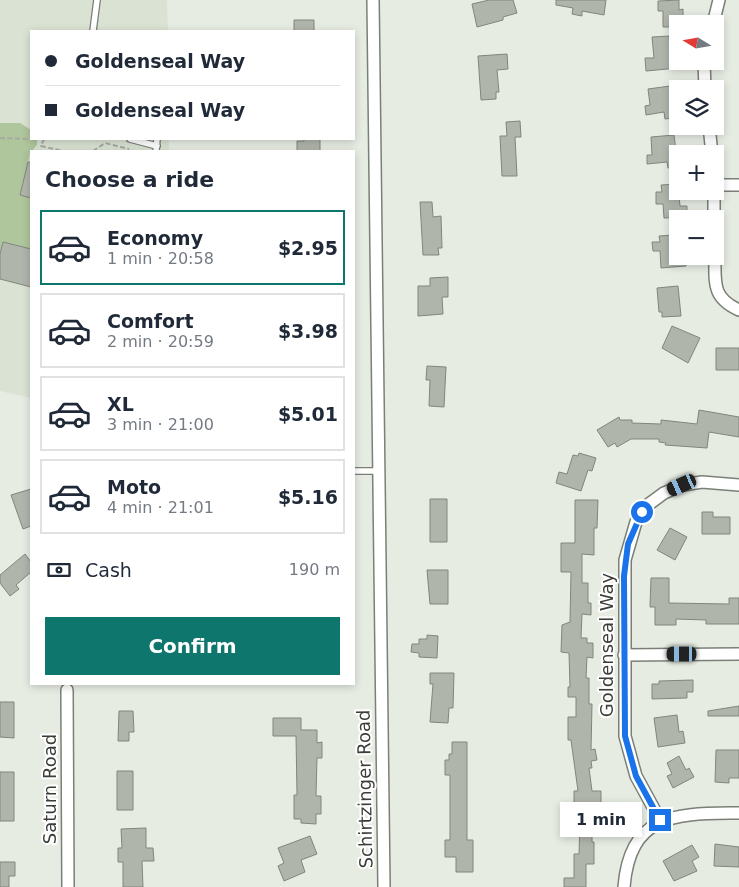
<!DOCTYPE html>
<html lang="en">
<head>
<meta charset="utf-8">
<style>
  body { margin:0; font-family:"DejaVu Sans",sans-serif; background:#f2f2f3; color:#1f2937; height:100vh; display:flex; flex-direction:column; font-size:19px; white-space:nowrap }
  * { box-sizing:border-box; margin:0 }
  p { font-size:16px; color:#747a83 }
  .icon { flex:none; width:28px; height:28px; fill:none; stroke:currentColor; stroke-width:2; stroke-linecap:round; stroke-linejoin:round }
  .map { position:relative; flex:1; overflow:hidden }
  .sheet { position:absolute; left:30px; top:150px; width:325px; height:535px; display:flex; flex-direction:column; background:#fff; border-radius:0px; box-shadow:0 2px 8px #0003 }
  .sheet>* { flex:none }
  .guide { position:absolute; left:30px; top:30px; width:325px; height:110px; border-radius:0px; box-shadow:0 2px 8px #0003; display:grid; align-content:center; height:110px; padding:0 15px; background:#fff }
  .needle { width:32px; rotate:281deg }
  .fabs { position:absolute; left:669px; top:15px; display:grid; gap:10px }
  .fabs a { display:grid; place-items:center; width:55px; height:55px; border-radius:0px; background:#fff; box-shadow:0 2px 8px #0003; font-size:25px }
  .end { position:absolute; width:22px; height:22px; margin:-11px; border:6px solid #1a73e8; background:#fff; box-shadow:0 0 0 2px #fff }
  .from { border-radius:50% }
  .bubble { position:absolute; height:35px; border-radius:0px; background:#fff; box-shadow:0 2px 8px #0003; font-size:16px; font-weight:700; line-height:35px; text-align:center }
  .car { position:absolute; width:15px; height:30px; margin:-15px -8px; border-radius:6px; box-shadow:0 0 4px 1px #0007; background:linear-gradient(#222 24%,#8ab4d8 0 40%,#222 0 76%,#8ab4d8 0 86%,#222 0) }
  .guide b { display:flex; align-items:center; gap:18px; height:48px; font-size:19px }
  .guide b+b { border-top:1px solid #e0e1e3 }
  .guide i { width:12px; height:12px; background:#1f2937 }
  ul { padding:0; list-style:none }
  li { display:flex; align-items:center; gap:15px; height:75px; margin:0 10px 8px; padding:0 5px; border:2px solid #e0e1e3; border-radius:0px }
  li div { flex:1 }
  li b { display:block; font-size:19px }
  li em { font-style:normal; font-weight:700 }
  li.on { border-color:#0f766e }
  li>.icon { width:45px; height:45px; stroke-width:1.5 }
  h2 { padding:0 15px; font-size:22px; line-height:60px }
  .pay { display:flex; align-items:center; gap:12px; height:55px; padding:0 15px; font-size:19px }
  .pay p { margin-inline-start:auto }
  .action { display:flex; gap:10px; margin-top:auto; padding:10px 15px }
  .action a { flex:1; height:58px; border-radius:0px; background:#0f766e; color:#fff; font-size:20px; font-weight:700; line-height:58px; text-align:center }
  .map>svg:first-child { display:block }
  .built { fill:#dae3d3 }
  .green { fill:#afc59c }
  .building { fill:#b0b5ac; stroke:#81867d }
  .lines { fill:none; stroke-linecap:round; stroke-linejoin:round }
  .lane-casing { stroke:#7a7f77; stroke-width:8 }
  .street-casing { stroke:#7a7f77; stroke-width:14 }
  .path { stroke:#a7aaa3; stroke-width:2; stroke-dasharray:5 2.5; stroke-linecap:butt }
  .lane { stroke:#fff; stroke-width:5.5 }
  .street { stroke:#fff; stroke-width:11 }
  .route { stroke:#1a73e8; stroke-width:6 }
  .labels { text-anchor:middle; stroke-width:4; stroke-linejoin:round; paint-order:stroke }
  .street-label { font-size:18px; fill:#3b3d39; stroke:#fff }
</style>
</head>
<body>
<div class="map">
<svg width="739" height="887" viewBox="0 0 739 887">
  <rect width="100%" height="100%" fill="#e7ece3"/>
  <path class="built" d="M0,0H167L168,31H31V139H169V151H31V398L0,391Z"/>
  <path class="green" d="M0,123H20L31,130V139H37V145L30,153L20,195L31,198V249L3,242L0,254Z"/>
  <path class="building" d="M489,0H513L517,13L503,17V20L477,27L472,4Z
    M556,0H606L604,15L582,11V16L572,14L573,8L556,5Z
    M679,0V10L683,9V24H678V27H663V11H658V1Z
    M294,20H314V31H294Z
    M669,36L671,56H677L678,68L646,71L645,58H654L652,37Z
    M507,54L508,69L497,70L499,92H496V99L481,100L478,56Z
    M670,86L674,107L678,106V117L665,119L664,112L646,115L645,106L650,105L648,89Z
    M520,121L521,137H515L517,176H502L500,136H507L506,122Z
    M674,135L678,167L668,168L667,162L647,164V155H652L651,137Z
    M304,139H320V151H297V141H304Z
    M28,162H31V198L20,195Z
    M678,184L680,206H687V217L664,218L663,204H656V192H662L661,185Z
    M420,202H432L433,217L441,216L442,248H438L439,255H423Z
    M674,235V243L677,242L678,256H685L686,266L661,268L660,251H653L652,242H660L659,236Z
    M3,242L31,249V287L0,279V254Z
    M448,277V297H442L443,314L418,316V286H430V278Z
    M678,286L681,316L662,317V312H659L657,288Z
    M672,326L700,338L688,363L662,348Z
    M716,348H739V370H716Z
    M427,366L446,367L444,407L429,406L430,380H426Z
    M699,410L739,417V437L709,432L707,448L665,445L666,443L659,442V439H631L617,447L615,443L608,447L597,430L619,417L620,420H632V423L661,424V420L697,424Z
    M579,453L596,458L592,471L588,470L581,491L556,483L559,472L567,474L573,455L578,456Z
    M31,489V526L23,529L11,495Z
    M430,499H447V542H430Z
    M575,500H598L597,528H594V555L582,554V583H588V603H591V615L582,614L581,638H587V643H593V658L587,657L586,678H589V704H592L591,750L595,749L597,760L591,761L592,768H589L592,791H601V805H592V842H594V864H586V887H564V878H574V854H579L580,821H568V809H574V791H578L571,740H568V717H576V697H568V687H570L569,653L561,652L562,625L570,622L571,572H561V543H575Z
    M702,512H713V517H730V534H702Z
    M670,528L687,537L675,560L657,550Z
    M25,554L31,562V572L16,585L19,589L10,596L0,583V575Z
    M427,570H448V604H430Z
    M651,578H669V603L729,604V598H739V624H706V620L676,619V625H655V607H650Z
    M427,635L438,636L437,658L419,657V653L411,652L412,644H419V639H427Z
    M430,673H454L453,708H449L448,723L430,722L433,684H430Z
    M693,680V692H687V698L652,699V684H659V681Z
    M0,702H14V738L0,737Z
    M739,706V716H708V711Z
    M119,711H133L134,732H129V741H118Z
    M677,715L679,732L683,731L685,743L658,747L654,718Z
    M273,718H301V730H317V743L322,742V758H317L316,796H321V814H316V824L301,823V819H294V795H297L296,736H273Z
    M452,742H467V840H473V872H456V857H445V840H450V775H445V760H449V754H452Z
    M716,750H739V778H729V783L715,782Z
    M679,756L686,770L689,768L694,777L673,788L667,776L672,774L667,763Z
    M117,771H133V810H117Z
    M0,772H14V821H0Z
    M146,828V848H153L154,861H142L143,887H123V862H118V848H122L121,829Z
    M310,836L317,854L301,860L305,872L284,881L278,866L284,863L278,848Z
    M715,844L739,847V867L714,866Z
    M692,845L699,857L692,861L697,871L674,881L663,861Z
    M0,862H15V876H9V887H0Z"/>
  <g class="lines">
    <defs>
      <path id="lane" d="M93,31L97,0
        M130,139L157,146
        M156,151L157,139
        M354,471H379"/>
      <path id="street" d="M373,0L384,887
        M713,24L719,0
        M704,61L705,89
        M709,126L712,154
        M715,185H739
        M714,191V219
        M715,256C715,283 712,298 739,310
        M624,655L739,654
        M67,690L68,887
        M660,820L636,776L625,736V560L636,522L649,504L664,493L683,485L702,482L739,485
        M624,887C630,811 679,814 739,813"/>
    </defs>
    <use href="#lane" class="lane-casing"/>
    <use href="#street" class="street-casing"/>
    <path class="path" d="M0,138L31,139
      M32,139H38
      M44,139L41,146L63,151
      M93,151L105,143L129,149"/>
    <use href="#lane" class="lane"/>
    <use href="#street" class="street"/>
  </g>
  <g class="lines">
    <path class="route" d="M642,512L628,544L624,576L625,736L636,776L660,820"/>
  </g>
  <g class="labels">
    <g class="street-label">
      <text transform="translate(607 645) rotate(-90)" y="6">Goldenseal Way</text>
      <text transform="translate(50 789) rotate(-90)" y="6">Saturn Road</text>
      <text transform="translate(365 789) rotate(-91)" y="6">Schirtzinger Road</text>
    </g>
  </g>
</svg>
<div class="fabs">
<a><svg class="needle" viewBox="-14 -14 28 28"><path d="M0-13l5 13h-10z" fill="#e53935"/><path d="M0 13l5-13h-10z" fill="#747a83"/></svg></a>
<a><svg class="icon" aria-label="layers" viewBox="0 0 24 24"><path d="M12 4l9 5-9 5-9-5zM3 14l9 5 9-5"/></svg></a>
<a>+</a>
<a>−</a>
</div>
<i class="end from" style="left:642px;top:512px"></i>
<i class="end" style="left:660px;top:820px"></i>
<div class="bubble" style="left:560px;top:802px;width:82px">1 min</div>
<i class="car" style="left:682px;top:485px;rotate:246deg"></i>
<i class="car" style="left:682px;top:654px;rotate:270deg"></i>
<div class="guide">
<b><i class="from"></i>Goldenseal Way</b>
<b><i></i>Goldenseal Way</b>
</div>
<section class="sheet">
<h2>Choose a ride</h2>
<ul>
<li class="on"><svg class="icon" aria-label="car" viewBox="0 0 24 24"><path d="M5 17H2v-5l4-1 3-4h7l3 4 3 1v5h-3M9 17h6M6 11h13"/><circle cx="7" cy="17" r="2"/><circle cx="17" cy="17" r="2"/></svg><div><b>Economy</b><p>1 min · 20:58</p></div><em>$2.95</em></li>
<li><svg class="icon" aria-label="car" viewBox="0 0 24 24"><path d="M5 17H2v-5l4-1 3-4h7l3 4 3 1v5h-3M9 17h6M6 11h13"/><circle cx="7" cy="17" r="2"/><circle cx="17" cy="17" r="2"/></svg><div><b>Comfort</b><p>2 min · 20:59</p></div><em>$3.98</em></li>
<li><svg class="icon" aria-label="car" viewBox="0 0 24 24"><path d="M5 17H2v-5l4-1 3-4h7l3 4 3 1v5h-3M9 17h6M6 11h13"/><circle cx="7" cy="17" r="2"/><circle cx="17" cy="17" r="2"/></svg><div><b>XL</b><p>3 min · 21:00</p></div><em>$5.01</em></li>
<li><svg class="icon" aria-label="car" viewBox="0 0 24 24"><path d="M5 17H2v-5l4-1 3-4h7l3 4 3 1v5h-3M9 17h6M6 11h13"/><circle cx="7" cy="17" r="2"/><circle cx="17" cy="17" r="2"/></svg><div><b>Moto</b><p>4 min · 21:01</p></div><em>$5.16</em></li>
</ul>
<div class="pay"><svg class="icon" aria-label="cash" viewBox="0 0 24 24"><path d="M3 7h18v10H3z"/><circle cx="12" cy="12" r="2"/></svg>Cash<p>190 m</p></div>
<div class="action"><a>Confirm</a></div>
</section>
</div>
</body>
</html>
